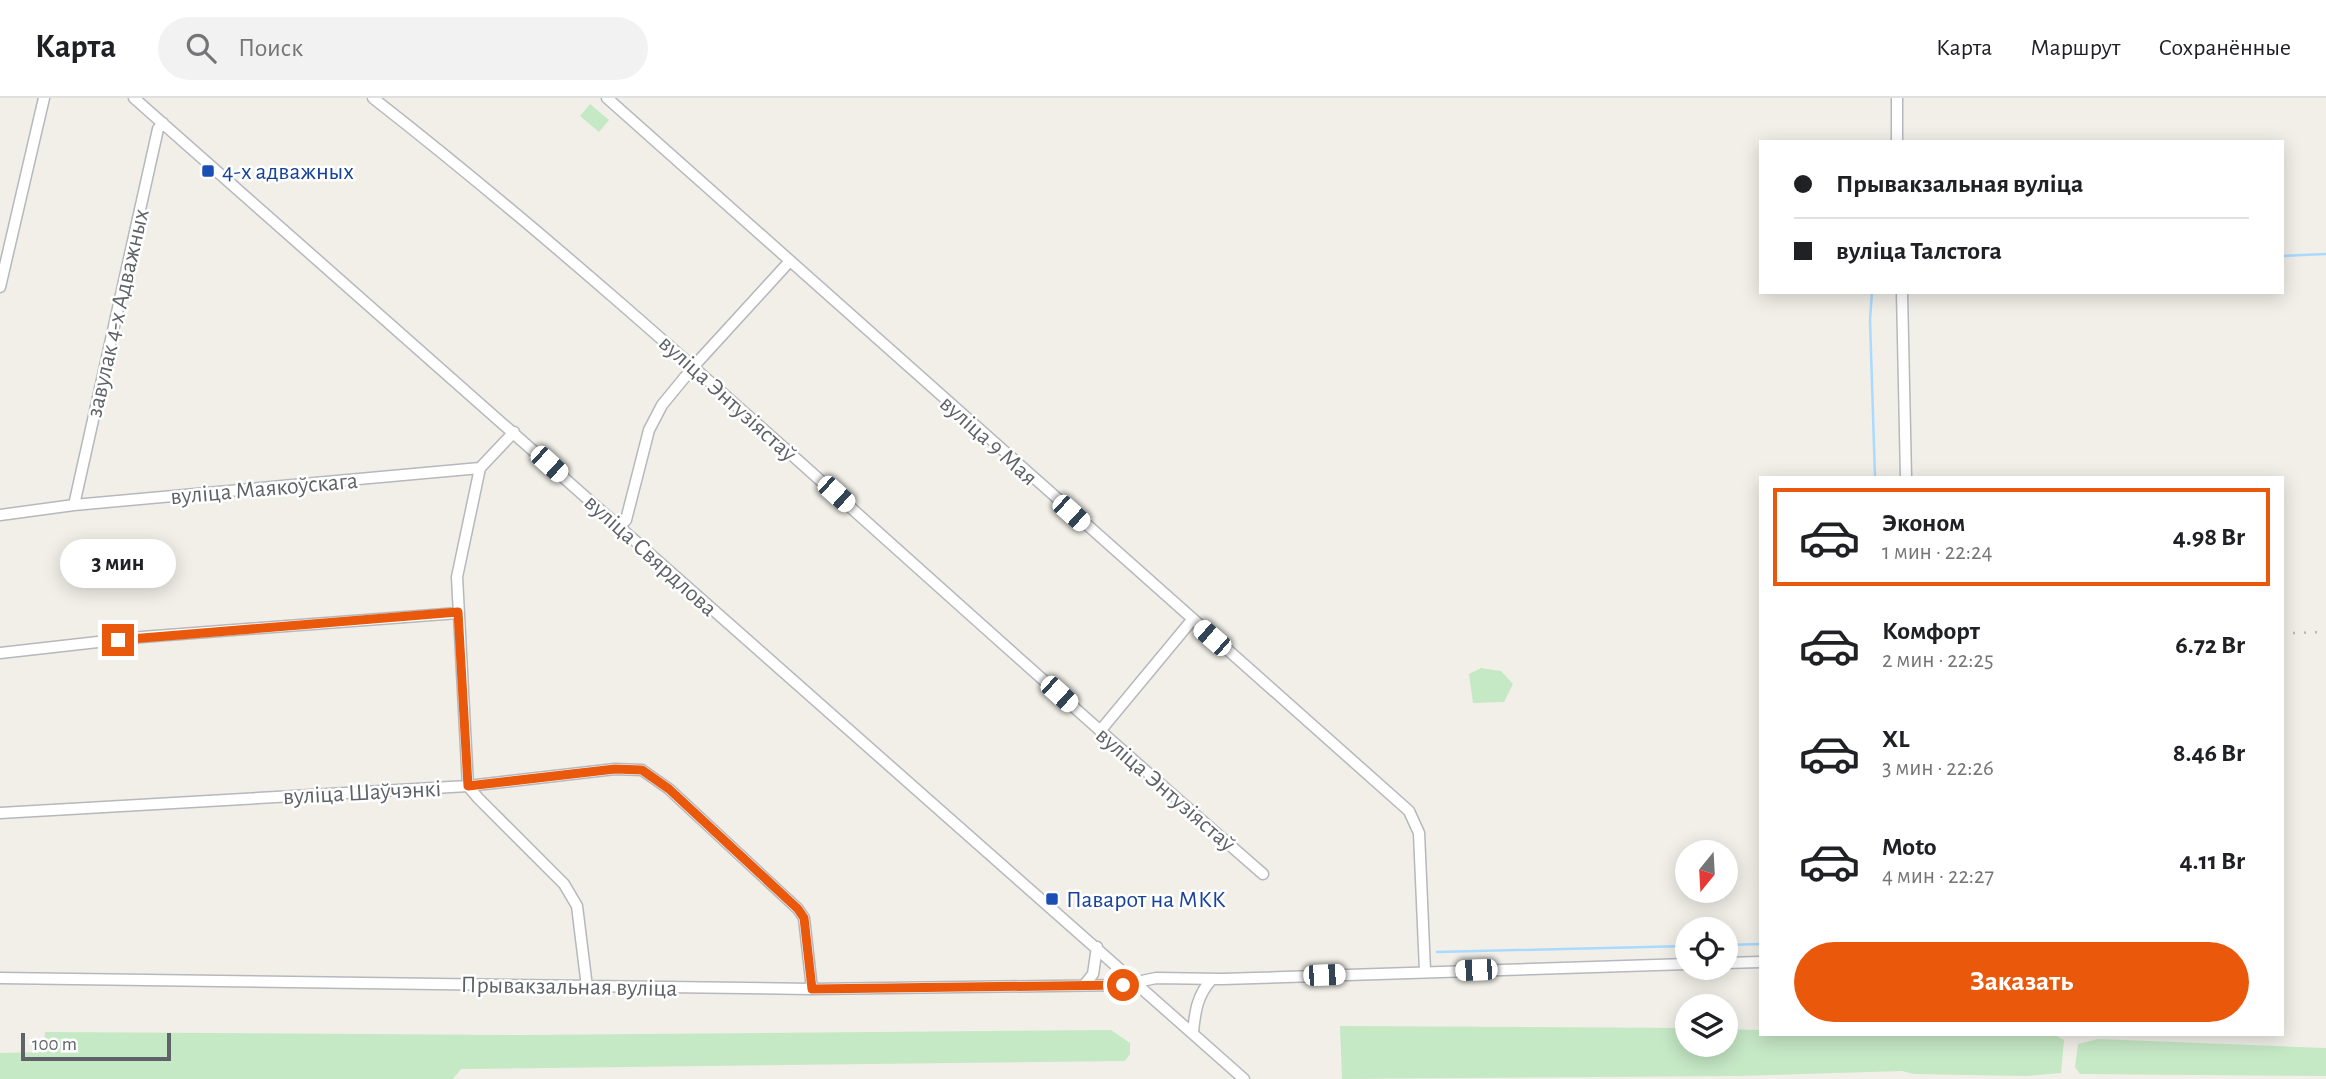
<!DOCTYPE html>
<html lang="ru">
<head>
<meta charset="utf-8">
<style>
  body { margin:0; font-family:"Alegreya Sans",sans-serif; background:#f2f2f2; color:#202124; height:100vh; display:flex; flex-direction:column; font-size:26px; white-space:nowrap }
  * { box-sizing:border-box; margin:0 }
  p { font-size:23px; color:#757577 }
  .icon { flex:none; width:38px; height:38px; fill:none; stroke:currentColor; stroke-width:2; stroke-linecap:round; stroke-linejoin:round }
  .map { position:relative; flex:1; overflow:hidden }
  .panel { position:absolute; left:1759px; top:378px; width:525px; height:560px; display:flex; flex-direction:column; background:#fff; border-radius:0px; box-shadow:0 4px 18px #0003 }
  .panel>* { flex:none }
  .banner { position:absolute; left:1759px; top:42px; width:525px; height:154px; border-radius:0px; box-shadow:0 4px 18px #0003; display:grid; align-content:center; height:154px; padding:0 35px; background:#fff }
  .needle { width:46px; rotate:198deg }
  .buttons { position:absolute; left:1675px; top:742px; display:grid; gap:14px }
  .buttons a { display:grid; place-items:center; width:63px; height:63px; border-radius:50%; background:#fff; box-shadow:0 4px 18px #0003; font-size:35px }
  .scale { position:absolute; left:21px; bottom:18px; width:150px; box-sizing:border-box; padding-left:7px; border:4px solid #5f6368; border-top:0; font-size:19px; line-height:24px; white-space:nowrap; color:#5f6368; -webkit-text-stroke:5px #fff; paint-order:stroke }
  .end { position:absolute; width:32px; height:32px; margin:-16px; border:9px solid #ea580c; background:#fff; box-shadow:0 0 0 4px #fff }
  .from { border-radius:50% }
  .bubble { position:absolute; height:49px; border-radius:24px; background:#fff; box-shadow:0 4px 18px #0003; font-size:23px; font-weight:700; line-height:49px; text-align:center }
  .car { position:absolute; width:21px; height:42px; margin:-21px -10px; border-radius:9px; box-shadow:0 0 5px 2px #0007; background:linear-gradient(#fff 24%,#345 0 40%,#fff 0 76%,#345 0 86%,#fff 0) }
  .banner b { display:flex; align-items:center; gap:24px; height:66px; font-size:26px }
  .banner b+b { border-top:2px solid #e0e0e0 }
  .banner i { width:18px; height:18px; background:#202124 }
  ul { padding:12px 0 0; list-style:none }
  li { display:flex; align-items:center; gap:21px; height:98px; margin:0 14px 10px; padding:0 21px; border:4px solid transparent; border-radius:0px }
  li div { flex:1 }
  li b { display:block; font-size:26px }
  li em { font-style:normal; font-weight:700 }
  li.on { border-color:#ea580c }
  li>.icon { width:63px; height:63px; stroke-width:1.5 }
  .primary-button { display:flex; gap:14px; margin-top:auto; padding:14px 35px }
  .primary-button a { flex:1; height:80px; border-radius:42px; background:#ea580c; color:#fff; font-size:28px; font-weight:700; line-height:80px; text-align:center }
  header { display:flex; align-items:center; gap:42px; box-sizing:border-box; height:98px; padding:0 35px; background:#fff; border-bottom:2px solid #e0e0e0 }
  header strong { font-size:33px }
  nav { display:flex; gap:38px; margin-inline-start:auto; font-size:24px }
  .search { width:490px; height:63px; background:#f2f2f2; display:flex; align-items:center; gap:18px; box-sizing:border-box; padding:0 24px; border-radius:38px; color:#757577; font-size:26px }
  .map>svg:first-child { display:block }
  .green { fill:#c5e8c5 }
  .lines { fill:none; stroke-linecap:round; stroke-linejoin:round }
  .stream { stroke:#aadaff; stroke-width:2.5 }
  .minor-casing { stroke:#b5b8bc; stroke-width:13 }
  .minor { stroke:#fff; stroke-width:10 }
  .rail { stroke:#b6b7b8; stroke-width:2.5; stroke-dasharray:2 9; stroke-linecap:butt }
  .route { stroke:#ea580c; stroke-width:9 }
  .transit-dot { fill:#1a4fb4; stroke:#fff; stroke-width:2.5 }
  .labels { text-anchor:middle; stroke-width:5; stroke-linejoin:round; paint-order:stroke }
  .transit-label { font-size:24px; fill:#164399; stroke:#fff; text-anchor:start }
  .street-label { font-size:24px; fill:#5f6368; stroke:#fff }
</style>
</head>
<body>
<header>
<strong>Карта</strong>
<div class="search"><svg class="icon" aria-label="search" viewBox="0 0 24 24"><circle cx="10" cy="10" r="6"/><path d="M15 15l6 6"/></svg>Поиск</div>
<nav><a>Карта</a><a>Маршрут</a><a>Сохранённые</a></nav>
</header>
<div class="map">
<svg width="2326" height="981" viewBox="0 0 2326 981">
  <rect width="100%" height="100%" fill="#f1efe8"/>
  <path class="green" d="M590,6L609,22L599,34L580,18Z
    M1481,570L1501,573L1513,586L1504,604L1473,605L1469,576Z
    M1340,928L1687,930V947H1726V931L1760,932V936H2053L2064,942L2061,975L2027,978L1914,976L1902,973L1737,978L1342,981Z
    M1111,932L1130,945V956L1125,963L461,971L453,981H0V955L44,954L45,934L522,937Z
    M2098,941L2326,950V978L2080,976L2075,969L2078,946Z"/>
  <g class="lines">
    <path class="stream" d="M2282,158L2326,156
      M1872,194L1870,222L1875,380
      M1726,847L1760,846
      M1437,854L1687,848"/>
    <defs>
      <path id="minor" d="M134,0L1244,981
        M373,0C538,129 694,269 850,409C987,532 1124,655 1263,776
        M607,0L1409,713L1419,735L1425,873
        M1897,44V0
        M0,189L44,0
        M1902,194L1906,380
        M480,370L457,479L468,688L478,700L564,786L577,808L587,889
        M74,407L158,31L163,25
        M0,417L74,407L480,370L514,334
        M619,429L626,422L649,332L662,307L694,268L789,164
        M0,555L142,539L458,515
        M1100,633L1192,522
        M0,715L468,688L615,671L642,672L669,691L798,811L804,820L812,891
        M1726,865L1760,864
        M0,880L812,891L1123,887L1156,880L1222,881L1687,866
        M1085,886L1093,876L1097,849
        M1193,934C1195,914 1197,897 1212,881"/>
    </defs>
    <use href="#minor" class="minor-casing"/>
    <use href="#minor" class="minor"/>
    <path class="rail" d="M2293,535L2326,534"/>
  </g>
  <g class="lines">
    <path class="route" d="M118,542L458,514L468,688L615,671L642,672L669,691L798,811L804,820L812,891L1123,887"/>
  </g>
  <g class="transit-dot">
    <rect x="201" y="66" width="14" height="14" rx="3.5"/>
    <rect x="1045" y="794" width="14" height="14" rx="3.5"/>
  </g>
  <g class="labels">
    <g class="transit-label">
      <text x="222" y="81">4-х адважных</text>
      <text x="1066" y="809">Паварот на МКК</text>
    </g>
    <g class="street-label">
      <text transform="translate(117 215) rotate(-77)" y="8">завулак 4-х Адважных</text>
      <text transform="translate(728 300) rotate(42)" y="8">вуліца Энтузіястаў</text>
      <text transform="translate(989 342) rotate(42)" y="8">вуліца 9 Мая</text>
      <text transform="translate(264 390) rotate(-5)" y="8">вуліца Маякоўскага</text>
      <text transform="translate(651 457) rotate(42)" y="8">вуліца Свярдлова</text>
      <text transform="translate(1166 691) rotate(41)" y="8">вуліца Энтузіястаў</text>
      <text transform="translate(362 694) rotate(-3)" y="8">вуліца Шаўчэнкі</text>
      <text transform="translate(569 888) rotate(1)" y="8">Прывакзальная вуліца</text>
    </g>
  </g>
</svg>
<div class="buttons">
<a><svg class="needle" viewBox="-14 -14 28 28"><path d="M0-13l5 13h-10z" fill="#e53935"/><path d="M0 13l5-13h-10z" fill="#757577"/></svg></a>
<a><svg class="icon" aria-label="locate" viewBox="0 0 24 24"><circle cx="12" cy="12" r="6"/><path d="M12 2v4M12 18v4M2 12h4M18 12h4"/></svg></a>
<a><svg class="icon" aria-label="layers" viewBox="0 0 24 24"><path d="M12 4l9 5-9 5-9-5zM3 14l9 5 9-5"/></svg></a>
</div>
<div class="scale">100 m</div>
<i class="end from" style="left:1123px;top:887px"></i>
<i class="end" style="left:118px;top:542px"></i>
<div class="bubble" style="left:60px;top:441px;width:116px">3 мин</div>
<i class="car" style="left:549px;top:366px;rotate:132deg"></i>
<i class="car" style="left:836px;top:396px;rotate:132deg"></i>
<i class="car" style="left:1071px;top:415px;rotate:132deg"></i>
<i class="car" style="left:1212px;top:540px;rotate:311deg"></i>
<i class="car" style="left:1059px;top:596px;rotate:132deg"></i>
<i class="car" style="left:1476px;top:872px;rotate:268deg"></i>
<i class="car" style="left:1324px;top:877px;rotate:88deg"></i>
<div class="banner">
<b><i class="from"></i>Прывакзальная вуліца</b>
<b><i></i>вуліца Талстога</b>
</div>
<section class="panel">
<ul>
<li class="on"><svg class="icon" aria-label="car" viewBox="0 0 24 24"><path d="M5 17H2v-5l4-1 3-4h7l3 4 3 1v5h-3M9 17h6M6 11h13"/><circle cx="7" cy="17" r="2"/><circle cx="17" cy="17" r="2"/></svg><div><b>Эконом</b><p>1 мин · 22:24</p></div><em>4.98 Br</em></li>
<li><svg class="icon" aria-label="car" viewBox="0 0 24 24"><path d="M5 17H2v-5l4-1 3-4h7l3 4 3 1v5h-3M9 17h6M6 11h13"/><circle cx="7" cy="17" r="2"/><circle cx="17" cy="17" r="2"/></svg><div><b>Комфорт</b><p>2 мин · 22:25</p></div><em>6.72 Br</em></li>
<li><svg class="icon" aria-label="car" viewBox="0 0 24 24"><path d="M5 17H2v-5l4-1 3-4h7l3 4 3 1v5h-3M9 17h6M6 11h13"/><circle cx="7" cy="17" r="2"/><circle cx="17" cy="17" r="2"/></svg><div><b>XL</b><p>3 мин · 22:26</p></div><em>8.46 Br</em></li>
<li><svg class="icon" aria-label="car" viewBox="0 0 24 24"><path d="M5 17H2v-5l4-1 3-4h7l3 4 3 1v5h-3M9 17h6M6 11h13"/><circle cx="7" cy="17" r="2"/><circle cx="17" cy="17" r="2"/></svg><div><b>Moto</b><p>4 мин · 22:27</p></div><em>4.11 Br</em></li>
</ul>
<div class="primary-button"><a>Заказать</a></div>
</section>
</div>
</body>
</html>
